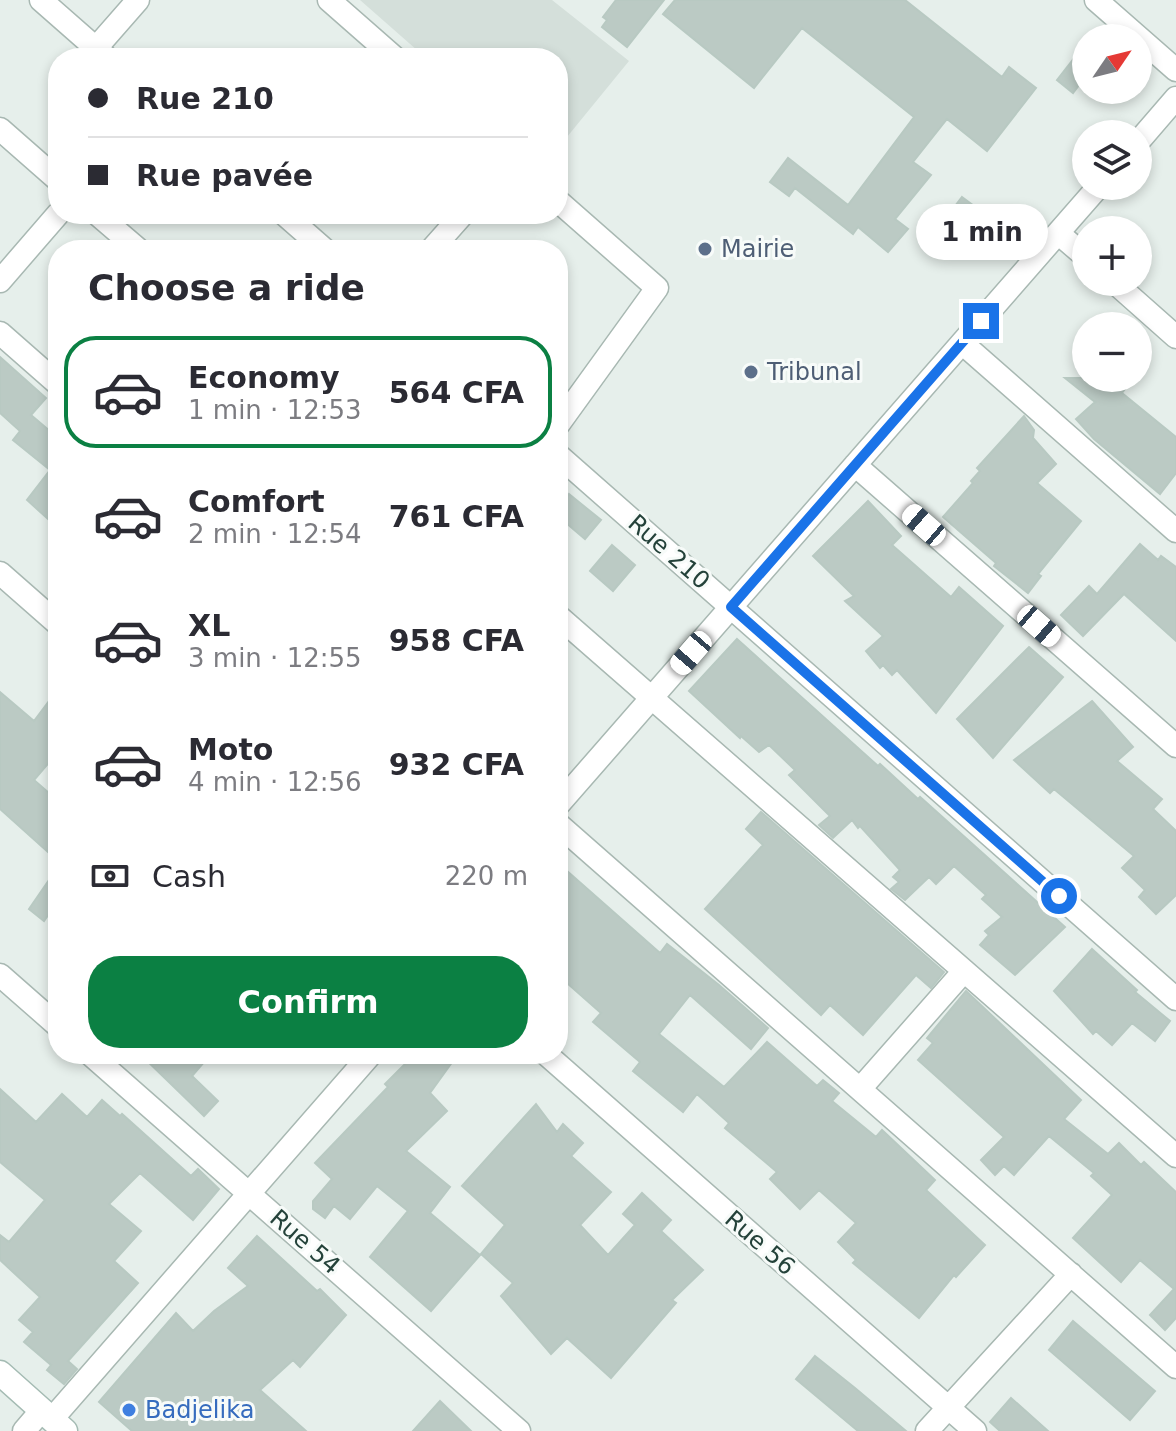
<!DOCTYPE html>
<html lang="en">
<head>
<meta charset="utf-8">
<style>
  body { margin:0; font-family:"DejaVu Sans",sans-serif; background:#f7f7f7; color:#2b2b33; height:100vh; display:flex; flex-direction:column; font-size:30px; white-space:nowrap }
  * { box-sizing:border-box; margin:0 }
  p { font-size:26px; color:#7c7c81 }
  .icon { flex:none; width:44px; height:44px; fill:none; stroke:currentColor; stroke-width:2; stroke-linecap:round; stroke-linejoin:round }
  .map { position:relative; flex:1; overflow:hidden }
  .panel { position:absolute; left:48px; top:240px; width:520px; height:824px; display:flex; flex-direction:column; background:#fff; border-radius:32px; box-shadow:0 4px 12px #0003 }
  .panel>* { flex:none }
  .guide { position:absolute; left:48px; top:48px; width:520px; height:176px; border-radius:32px; box-shadow:0 4px 12px #0003; display:grid; align-content:center; height:176px; padding:0 40px; background:#fff }
  .needle { width:52px; rotate:55deg }
  .controls { position:absolute; left:1072px; top:24px; display:grid; gap:16px }
  .controls a { display:grid; place-items:center; width:80px; height:80px; border-radius:50%; background:#fff; box-shadow:0 4px 12px #0003; font-size:40px }
  .end { position:absolute; width:36px; height:36px; margin:-18px; border:10px solid #1a73e8; background:#fff; box-shadow:0 0 0 4px #fff }
  .from { border-radius:50% }
  .bubble { position:absolute; height:56px; border-radius:28px; background:#fff; box-shadow:0 4px 12px #0003; font-size:26px; font-weight:700; line-height:56px; text-align:center }
  .car { position:absolute; width:24px; height:48px; margin:-24px -12px; border-radius:10px; box-shadow:0 0 6px 2px #0007; background:linear-gradient(#fff 24%,#345 0 40%,#fff 0 76%,#345 0 86%,#fff 0) }
  .guide b { display:flex; align-items:center; gap:28px; height:76px; font-size:30px }
  .guide b+b { border-top:2px solid #e1e1e2 }
  .guide i { width:20px; height:20px; background:#2b2b33 }
  ul { padding:0; list-style:none }
  li { display:flex; align-items:center; gap:24px; height:112px; margin:0 16px 12px; padding:0 24px; border:4px solid transparent; border-radius:32px }
  li div { flex:1 }
  li b { display:block; font-size:30px }
  li em { font-style:normal; font-weight:700 }
  li.current { border-color:#0b8043 }
  li>.icon { width:72px; height:72px; stroke-width:1.5 }
  h2 { padding:0 40px; font-size:36px; line-height:96px }
  .pay { display:flex; align-items:center; gap:20px; height:88px; padding:0 40px; font-size:30px }
  .pay p { margin-inline-start:auto }
  .primary-button { display:flex; gap:16px; margin-top:auto; padding:16px 40px }
  .primary-button a { flex:1; height:92px; border-radius:32px; background:#0b8043; color:#fff; font-size:32px; font-weight:700; line-height:92px; text-align:center }
  .map>svg:first-child { display:block }
  .built { fill:#d4dfda }
  .building { fill:#bbcac4; stroke:#b8c9c2; stroke-width:2 }
  .lines { fill:none; stroke-linecap:round; stroke-linejoin:round }
  .minor-casing { stroke:#a8b8b2; stroke-width:25 }
  .secondary-casing { stroke:#a4bbb3; stroke-width:27 }
  .minor { stroke:#fff; stroke-width:22 }
  .secondary { stroke:#fff; stroke-width:24 }
  .route { stroke:#1a73e8; stroke-width:10 }
  .service-dot { fill:#5c6f8a; stroke:#f7fbf9; stroke-width:3 }
  .shop-dot { fill:#3f7fe0; stroke:#f7fbf9; stroke-width:3 }
  .labels { text-anchor:middle; stroke-width:6; stroke-linejoin:round; paint-order:stroke }
  .service-label { font-size:24px; fill:#4e5e75; stroke:#f7fbf9; text-anchor:start }
  .street-label { font-size:24px; fill:#24423a; stroke:#f7fbf9 }
  .shop-label { font-size:24px; fill:#366cbe; stroke:#f7fbf9; text-anchor:start }
</style>
</head>
<body>
<div class="map">
<svg width="1176" height="1431" viewBox="0 0 1176 1431">
  <rect width="100%" height="100%" fill="#e6efeb"/>
  <path class="built" d="M360,0H552L629,61L558,148V58H426Z"/>
  <path class="building" d="M616,0H664L627,47L602,27L607,20L603,17Z
    M675,0H905L1002,77L1009,67L1036,88L987,151L947,119L913,162L931,175L895,219L908,229L888,252L858,227L853,234L795,188L789,196L770,182L788,158L848,205L914,117L802,28L754,88L663,14Z
    M1086,43V76L1073,93L1057,80Z
    M962,197L982,212L968,230L949,214Z
    M0,357L46,398L31,415L58,438V528L27,500L50,470L13,440L20,431L0,413Z
    M1065,378H1111L1125,389L1122,393L1176,437V473L1160,494L1094,439L1076,419L1095,402Z
    M1024,416L1034,430L1033,438L1056,464L1037,483L1081,521L1038,574L1041,576L1028,593L994,566L996,563L943,517L973,483L971,481L980,471L977,468Z
    M569,494L601,520L585,539L558,516V507Z
    M868,501L901,536L892,545L951,597L959,587L1003,626L936,713L897,670L892,675L883,665L880,668L866,651L883,636L845,601L854,596L813,556Z
    M1140,544L1158,560L1161,556L1176,567V641L1124,594L1083,636L1061,615L1089,586L1097,594Z
    M612,545L635,565L613,591L590,571Z
    M737,639L878,766L880,764L918,799L920,797L1065,927L1015,975L980,945L989,935L985,931L1002,917L982,899L986,895L954,866L936,884L929,877L905,900L891,889L899,882L893,877L900,870L860,826L858,828L852,820L833,838L819,825L830,816L789,775L795,770L769,745L759,752L741,736L740,738L689,691Z
    M1029,647L1063,677L993,758L957,719Z
    M58,689V752L34,780L58,801V861L0,809V692L34,721Z
    M1092,701L1133,747L1117,761L1162,799L1153,809L1176,831V895L1156,914L1139,897L1145,890L1122,868L1134,856L1054,789L1050,793L1014,760Z
    M761,812L944,972L931,988L916,975L863,1035L830,1005L821,1015L705,909L763,845L746,829Z
    M558,863L660,953L667,944L719,985L768,1028L751,1049L690,995L659,1034L724,1087L767,1042L817,1086L823,1080L839,1093L832,1101L876,1137L882,1130L935,1180L926,1190L985,1245L956,1277L954,1275L919,1318L853,1263L856,1260L838,1242L856,1223L819,1190L800,1209L770,1179L777,1172L725,1128L729,1123L697,1094L683,1112L633,1071L640,1062L593,1022L601,1013L558,975Z
    M58,867V901L44,921L29,909Z
    M1092,949L1137,990L1135,992L1170,1021L1155,1041L1132,1023L1112,1045L1096,1031L1093,1034L1054,991Z
    M966,991L1081,1100L1064,1119L1108,1154L1119,1143L1141,1165L1144,1162L1176,1192V1318L1165,1330L1150,1315L1174,1289L1140,1260L1121,1282L1073,1238L1112,1195L1091,1176L1094,1173L1049,1136L1014,1175L1004,1166L995,1175L981,1160L1004,1137L918,1060L933,1043L927,1038Z
    M140,1054H211L192,1076L218,1101L204,1116Z
    M415,1054H458L430,1093L447,1111L406,1151L450,1187L430,1213L480,1255L431,1311L370,1257L408,1211L377,1186L350,1219L334,1206L325,1218L313,1209V1201L332,1179L315,1163L388,1087L385,1084Z
    M0,1089L36,1122L62,1094L87,1117L102,1100L120,1116L122,1114L191,1176L198,1169L219,1189L193,1220L140,1173L109,1204L141,1231L114,1261L138,1283L68,1361L77,1369L64,1384L47,1370L51,1365L24,1342L33,1332L19,1320L40,1297L0,1260V1235L9,1242L45,1200L0,1162Z
    M536,1104L557,1132L563,1124L583,1143L571,1156L611,1192L580,1225L608,1255L635,1225L623,1214L642,1193L671,1220L661,1231L703,1270L672,1300L676,1303L611,1378L567,1338L551,1354L501,1296L513,1283L481,1254L505,1225L462,1186Z
    M257,1236L317,1291L320,1289L346,1315L300,1367L293,1360L260,1390L306,1431H132L99,1402L176,1313L193,1331L214,1311L248,1286L228,1268Z
    M1073,1321L1155,1391L1130,1420L1049,1350Z
    M815,1356L855,1388L906,1431H858L796,1379Z
    M1011,1398L1048,1431H1000L990,1422Z
    M440,1401L471,1431H413Z"/>
  <g class="lines">
    <defs>
      <path id="minor" d="M41,0L107,58
        M329,0L395,58
        M1096,0L1176,70
        M96,48L138,0
        M0,129L58,180
        M1138,142L1176,98
        M558,201L657,288L558,425
        M97,214L139,250
        M284,214L325,250
        M1058,233L1086,257
        M431,250L463,214
        M0,281L58,214
        M1114,282L1176,337
        M0,333L58,384
        M962,343L1176,531
        M558,455L1176,999
        M855,465L1176,746
        M0,573L58,624
        M558,616L1176,1156
        M558,805L1099,186
        M558,824L1176,1367
        M0,975L58,1026
        M90,1054L519,1431
        M546,1054L975,1431
        M860,1089L964,971
        M52,1419L371,1054
        M24,1431L42,1410
        M927,1431L1071,1274"/>
      <path id="secondary" d="M0,1373L65,1431"/>
    </defs>
    <use href="#minor" class="minor-casing"/>
    <use href="#secondary" class="secondary-casing"/>
    <use href="#minor" class="minor"/>
    <use href="#secondary" class="secondary"/>
  </g>
  <g class="lines">
    <path class="route" d="M981,321L731,607L1059,896"/>
  </g>
  <g class="service-dot">
    <circle cx="705" cy="249" r="8"/>
    <circle cx="751" cy="372" r="8"/>
  </g>
  <circle class="shop-dot" cx="129" cy="1410" r="8"/>
  <g class="labels">
    <g class="service-label">
      <text x="721" y="257">Mairie</text>
      <text x="767" y="380">Tribunal</text>
    </g>
    <g class="street-label">
      <text transform="translate(669 552) rotate(41)" y="8">Rue 210</text>
      <text transform="translate(305 1242) rotate(41)" y="8">Rue 54</text>
      <text transform="translate(760 1243) rotate(41)" y="8">Rue 56</text>
    </g>
    <g class="shop-label">
      <text x="145" y="1418">Badjelika</text>
    </g>
  </g>
</svg>
<div class="controls">
<a><svg class="needle" viewBox="-14 -14 28 28"><path d="M0-13l5 13h-10z" fill="#e53935"/><path d="M0 13l5-13h-10z" fill="#7c7c81"/></svg></a>
<a><svg class="icon" aria-label="layers" viewBox="0 0 24 24"><path d="M12 4l9 5-9 5-9-5zM3 14l9 5 9-5"/></svg></a>
<a>+</a>
<a>−</a>
</div>
<i class="end from" style="left:1059px;top:896px"></i>
<i class="end" style="left:981px;top:321px"></i>
<div class="bubble" style="left:916px;top:204px;width:132px">1 min</div>
<i class="car" style="left:924px;top:525px;rotate:311deg"></i>
<i class="car" style="left:1039px;top:626px;rotate:131deg"></i>
<i class="car" style="left:691px;top:653px;rotate:221deg"></i>
<div class="guide">
<b><i class="from"></i>Rue 210</b>
<b><i></i>Rue pavée</b>
</div>
<section class="panel">
<h2>Choose a ride</h2>
<ul>
<li class="current"><svg class="icon" aria-label="car" viewBox="0 0 24 24"><path d="M5 17H2v-5l4-1 3-4h7l3 4 3 1v5h-3M9 17h6M6 11h13"/><circle cx="7" cy="17" r="2"/><circle cx="17" cy="17" r="2"/></svg><div><b>Economy</b><p>1 min · 12:53</p></div><em>564 CFA</em></li>
<li><svg class="icon" aria-label="car" viewBox="0 0 24 24"><path d="M5 17H2v-5l4-1 3-4h7l3 4 3 1v5h-3M9 17h6M6 11h13"/><circle cx="7" cy="17" r="2"/><circle cx="17" cy="17" r="2"/></svg><div><b>Comfort</b><p>2 min · 12:54</p></div><em>761 CFA</em></li>
<li><svg class="icon" aria-label="car" viewBox="0 0 24 24"><path d="M5 17H2v-5l4-1 3-4h7l3 4 3 1v5h-3M9 17h6M6 11h13"/><circle cx="7" cy="17" r="2"/><circle cx="17" cy="17" r="2"/></svg><div><b>XL</b><p>3 min · 12:55</p></div><em>958 CFA</em></li>
<li><svg class="icon" aria-label="car" viewBox="0 0 24 24"><path d="M5 17H2v-5l4-1 3-4h7l3 4 3 1v5h-3M9 17h6M6 11h13"/><circle cx="7" cy="17" r="2"/><circle cx="17" cy="17" r="2"/></svg><div><b>Moto</b><p>4 min · 12:56</p></div><em>932 CFA</em></li>
</ul>
<div class="pay"><svg class="icon" aria-label="cash" viewBox="0 0 24 24"><path d="M3 7h18v10H3z"/><circle cx="12" cy="12" r="2"/></svg>Cash<p>220 m</p></div>
<div class="primary-button"><a>Confirm</a></div>
</section>
</div>
</body>
</html>
